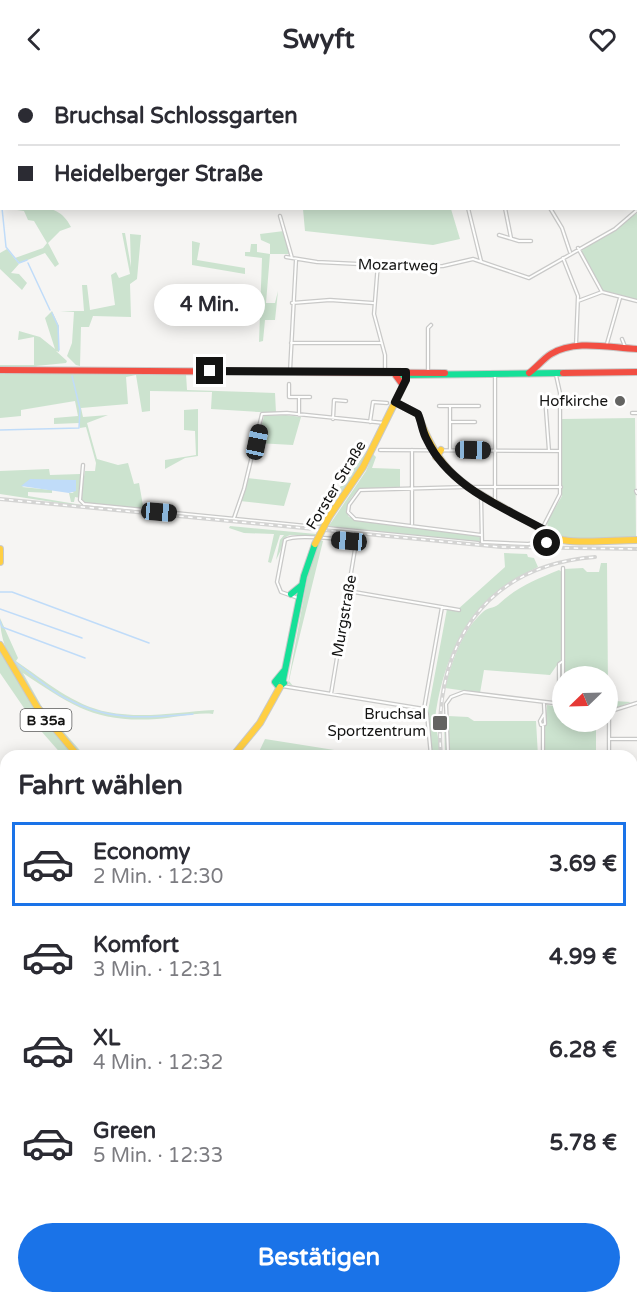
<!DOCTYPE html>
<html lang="de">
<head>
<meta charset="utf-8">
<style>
  body { margin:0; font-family:"Varela Round",sans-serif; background:#f2f2f3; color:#2b2b33; height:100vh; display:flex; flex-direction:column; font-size:22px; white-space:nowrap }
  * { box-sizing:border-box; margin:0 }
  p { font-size:20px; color:#7c7c81 }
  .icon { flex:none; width:33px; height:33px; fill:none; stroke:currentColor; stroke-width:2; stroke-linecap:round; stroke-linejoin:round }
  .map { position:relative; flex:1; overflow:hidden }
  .sheet { position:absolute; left:0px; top:672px; width:638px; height:554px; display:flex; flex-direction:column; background:#fff; border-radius:18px 18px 0 0; box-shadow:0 3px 15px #0003 }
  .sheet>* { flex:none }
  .hud { position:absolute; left:0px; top:0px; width:638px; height:132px; box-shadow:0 3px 15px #0003; display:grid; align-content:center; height:132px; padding:0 18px; background:#fff }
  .needle { width:39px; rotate:247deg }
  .tools { position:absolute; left:552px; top:588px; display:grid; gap:12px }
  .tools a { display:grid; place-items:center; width:66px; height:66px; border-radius:50%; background:#fff; box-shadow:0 3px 15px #0003; font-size:30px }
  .end { position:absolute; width:27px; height:27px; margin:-14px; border:8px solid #141413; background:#fff; box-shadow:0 0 0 3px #fff }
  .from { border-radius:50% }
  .bubble { position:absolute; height:42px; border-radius:21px; background:#fff; box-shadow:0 3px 15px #0003; font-size:20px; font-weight:800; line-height:42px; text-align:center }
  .car { position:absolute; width:18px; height:36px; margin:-18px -9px; border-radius:8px; box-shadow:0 0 4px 2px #0007; background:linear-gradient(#222 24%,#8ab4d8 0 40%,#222 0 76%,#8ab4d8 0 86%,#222 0) }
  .hud b { display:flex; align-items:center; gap:21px; height:57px; font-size:22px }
  .hud b+b { border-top:2px solid #e1e1e2 }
  .hud i { width:15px; height:15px; background:#2b2b33 }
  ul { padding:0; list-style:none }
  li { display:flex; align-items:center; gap:18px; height:84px; margin:0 12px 9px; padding:0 6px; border:3px solid transparent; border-radius:0px }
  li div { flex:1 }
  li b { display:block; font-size:22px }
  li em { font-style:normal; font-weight:800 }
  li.current { border-color:#1a73e8 }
  li>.icon { width:54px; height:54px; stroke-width:1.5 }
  h2 { padding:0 18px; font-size:27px; line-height:72px }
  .button { display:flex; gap:12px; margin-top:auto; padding:12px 18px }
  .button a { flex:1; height:69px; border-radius:36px; background:#1a73e8; color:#fff; font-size:24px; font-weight:800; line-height:69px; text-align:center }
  header { display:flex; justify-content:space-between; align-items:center; height:78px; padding:0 18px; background:#fff; font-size:27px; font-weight:800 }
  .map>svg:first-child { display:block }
  .green { fill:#cce3cf }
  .water { fill:#c0dcf9 }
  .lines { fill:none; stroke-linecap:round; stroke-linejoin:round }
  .stream { stroke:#c0dcf9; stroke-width:1.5 }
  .street-casing { stroke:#c9c9c8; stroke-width:4.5 }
  .fast-casing { stroke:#c9c9c8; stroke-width:8 }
  .slow-casing { stroke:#c9c9c8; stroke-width:8 }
  .jam-casing { stroke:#c9c9c8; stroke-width:8 }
  .street { stroke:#fefefd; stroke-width:2 }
  .fast { stroke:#16e098; stroke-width:6 }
  .slow { stroke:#ffcf43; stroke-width:6 }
  .jam { stroke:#f24e42; stroke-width:6 }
  .rail-casing { stroke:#d4d4d3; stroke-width:4 }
  .rail { stroke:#fff; stroke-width:1.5; stroke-dasharray:4.5; stroke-linecap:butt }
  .slow-bridge-casing { stroke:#c9c9c8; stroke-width:8; stroke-linecap:butt }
  .slow-bridge { stroke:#ffcf43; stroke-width:6 }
  .route { stroke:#141413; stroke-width:8 }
  .poi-dot { fill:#636361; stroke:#fff; stroke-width:2 }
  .labels { text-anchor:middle; stroke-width:6; stroke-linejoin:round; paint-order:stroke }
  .shield { fill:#fff; stroke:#5a5a5a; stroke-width:1.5 }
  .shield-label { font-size:14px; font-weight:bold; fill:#141413 }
  .street-label { font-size:15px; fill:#141413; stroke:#fff }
  .poi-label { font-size:15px; fill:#141413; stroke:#fff; text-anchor:end }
</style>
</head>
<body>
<header><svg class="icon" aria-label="back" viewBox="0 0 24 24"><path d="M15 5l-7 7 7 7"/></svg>Swyft<svg class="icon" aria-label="heart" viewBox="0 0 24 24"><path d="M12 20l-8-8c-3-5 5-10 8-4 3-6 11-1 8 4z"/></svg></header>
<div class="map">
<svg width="637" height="1225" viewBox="0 0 637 1225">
  <rect width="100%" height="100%" fill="#f6f5f3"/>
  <path class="green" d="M10,131C36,130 58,123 71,149L60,153L48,165L59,186L55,189L45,175L20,185L15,180L43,170L47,165L34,143L28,142L24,133Z
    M303,131H451L460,161L433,167L305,153Z
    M637,135V223L601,215L581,173Z
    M284,153L289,176H270L266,225H275L278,213L275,242H265L263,263L259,264L262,180L245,178V174H250L251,166H257V174L270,176V166L261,162L260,156Z
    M122,155H125L131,189L130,156L141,157L137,201L130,206L131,239L93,238L89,249H81L80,288L76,287L67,278L72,265L74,234L60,233H84L82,207H87L90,232L115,227L111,197L116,194L119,200L130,196Z
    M192,163L200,165L197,182L245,190V196L192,187Z
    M7,171L19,186L11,195L19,196L27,205L22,212L0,191V175Z
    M52,233L59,248V274L56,273L67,283L66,285L36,288L39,291H0V287H34V259L18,262L19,253L40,259L55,271L45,240Z
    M0,295L186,296L187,312L275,315L276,335L211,331L212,314L150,313V333L142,334L136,297L126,299L128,326L81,330L83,339L108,337L87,345L97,381L118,387L128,385L134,406L139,405L144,433L237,440L295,448L72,427L0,416V393L49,391L50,397L80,396V420L75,419L74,424H71L69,415H74C54,404 44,399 22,409L52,412V415L28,414V418L82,427L80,422L85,393H95L96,385L86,349L80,350L79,345L54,346V340L78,338L75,323L21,332V338L0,340Z
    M198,331V378L185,380L165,391V382L196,377L195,353L184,352V332Z
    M286,337L301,339L293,367L257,365L264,338Z
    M635,340L636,460H566L548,451L547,444L562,418V341Z
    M375,362L361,388L320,448H316L326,428Z
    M373,376L376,379L372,390L400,391V410H362C352,416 343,429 349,439L480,457V466L328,449L366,393Z
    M247,400L291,405L284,428L240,423Z
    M230,448L316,456L315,459C276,455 291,455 276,482L280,462L284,457H280L271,485L268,484L274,456L244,455L229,450Z
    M320,462L323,463L292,589L289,603L293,608L288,606L309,491Z
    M504,475L527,476L528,479L534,480L538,489C475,519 447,567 436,633C434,647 440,664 441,678H432L428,633L447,531L457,532L505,489Z
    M601,485H607L608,613L614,623L631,624L608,633V598H565L564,491L583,490L587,494H599Z
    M559,492L562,494V580L550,597L484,592L480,615L445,610C452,583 462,552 484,533C489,529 496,530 500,525C517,509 537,501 559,492Z
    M0,540L18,580L16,583C44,602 74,628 108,634C143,641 179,634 214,632L213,636C195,634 175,640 157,641C96,645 72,628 23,595L42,629L85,678H81C49,645 0,587 0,540Z
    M0,573L36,631L76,678H63L35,646L0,595Z
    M547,627L562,629V644H596V678H542Z
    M448,638L468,639L474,643H536L538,678H445L444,642Z
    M265,661L372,678H257Z
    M61,1220H278V1225H60Z"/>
  <path class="water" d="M30,401L76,402V413L69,415L21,408Z"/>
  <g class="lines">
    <path class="stream" d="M0,110L2,129
      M2,130L6,169L19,185L27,182
      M28,185L50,232
      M52,235L58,248L59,272
      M0,352L79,350L80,331L72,298
      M0,514H12L149,565
      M0,531L82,560
      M0,543L2,549L85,580
      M0,575L5,578
      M12,582C30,594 46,610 65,620C109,644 145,640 193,636"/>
    <defs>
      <path id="street" d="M479,0L480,2
        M519,0V2
        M551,0L552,2
        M604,0L606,2
        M635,2L637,1
        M636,17H637
        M636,55L637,56
        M636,107L637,112
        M468,130L481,183
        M505,130L511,160
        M550,130L562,150L570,174
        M280,138L292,180
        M499,157L519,163H531
        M578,170L602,214
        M286,179L317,184L422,189L443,188L473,181L529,200L615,151L636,133
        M563,180L578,218L576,267
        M378,185L374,236L385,277V294
        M578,223L602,214L637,223
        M292,225L330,222L373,225
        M622,261L626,271
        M291,265H381
        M606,269L620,220
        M290,293L296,182
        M428,294V250L431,247
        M495,297V423
        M289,306V319H299V337
        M299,319H310
        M545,319L549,373
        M439,328H450
        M632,335H637
        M333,341L334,322L346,323
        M370,344L373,324L387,325
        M450,344H475
        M380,372L560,373
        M450,372V328H479
        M83,387L80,422L84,426L478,465
        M465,409L360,412L349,427L348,434L355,441L481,457
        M471,409H561
        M636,413L637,415
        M481,417L482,464L528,466L560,461
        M234,440L244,411L262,336L287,335L385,345
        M412,446V372
        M542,451L560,416V315L556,297
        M563,490V598
        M348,513L459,532
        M298,520L281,514L277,504L285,462C294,456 342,460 353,465L355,471L331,616
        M282,608L424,631
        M559,625V586L563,583
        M544,626L545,646L541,647L540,643L544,636
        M424,631L442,529
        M424,631L427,636L431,678
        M609,633V678
        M608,634L637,625
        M610,661H637
        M448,674L446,626L451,619L464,614L562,626
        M543,674V647
        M632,686H637
        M632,712H637
        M632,738H637
        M632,803L637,801
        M0,867L6,871
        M0,901L6,904
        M0,937L6,940
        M0,959L6,961
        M0,1035L6,1034
        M0,1069L6,1071
        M0,1124L6,1114
        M0,1176L6,1168
        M497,1220L498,1225
        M546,1225V1220"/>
      <path id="fast" d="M401,297L560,295
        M291,516L302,507
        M279,600L284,605L279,609L275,604L284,593
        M283,602L304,498L315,466
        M632,809L637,806
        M632,1072L637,1070
        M632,1078L637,1076
        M283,1220V1225"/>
      <path id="slow" d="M395,324L418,336C440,399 467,409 522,440C534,446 550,459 563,462C583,466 615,462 637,462
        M436,379L441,372
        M329,439L363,389L406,302L405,295
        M0,471V484
        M0,567L37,629L78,678
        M233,678L260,645L280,609
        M0,892L6,887"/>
      <path id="jam" d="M0,292L445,295
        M394,295L402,306
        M529,295C537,289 543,281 551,276C575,261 610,270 637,271
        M563,295L637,294
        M0,999L6,1000
        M605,1220V1225"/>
    </defs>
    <use href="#street" class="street-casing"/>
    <use href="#fast" class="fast-casing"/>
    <use href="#slow" class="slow-casing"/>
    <use href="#jam" class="jam-casing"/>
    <use href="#street" class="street"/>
    <use href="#fast" class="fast"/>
    <use href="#slow" class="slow"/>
    <use href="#jam" class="jam"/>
    <defs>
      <path id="rail" d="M0,421L501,469L637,471
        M441,678C432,571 482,488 595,479
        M489,1220V1225"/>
    </defs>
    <use href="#rail" class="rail-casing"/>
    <use href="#rail" class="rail"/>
    <defs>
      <path id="slow-bridge" d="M315,466L329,439"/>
    </defs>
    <use href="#slow-bridge" class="slow-bridge-casing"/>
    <use href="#slow-bridge" class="slow-bridge"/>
  </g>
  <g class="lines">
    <path class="route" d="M210,293L406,294V302L395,324L418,336C422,345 422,354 427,362C450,410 505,430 550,455L547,465"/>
  </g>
  <g class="poi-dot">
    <circle cx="620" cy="323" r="6"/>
    <rect x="432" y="637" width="16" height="16" rx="3"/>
  </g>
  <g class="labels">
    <rect class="shield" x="20.5" y="631" width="51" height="22" rx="4.5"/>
    <g class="shield-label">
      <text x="46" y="647">B 35a</text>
    </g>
    <g class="street-label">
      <text transform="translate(398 187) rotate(1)" y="5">Mozartweg</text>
      <text transform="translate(336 407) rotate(-59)" y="5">Forster Straße</text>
      <text transform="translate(344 538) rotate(-80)" y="5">Murgstraße</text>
    </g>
    <g class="poi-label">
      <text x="608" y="328">Hofkirche</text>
      <text x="426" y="641">Bruchsal<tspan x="426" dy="17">Sportzentrum</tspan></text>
    </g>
  </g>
</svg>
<div class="tools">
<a><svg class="needle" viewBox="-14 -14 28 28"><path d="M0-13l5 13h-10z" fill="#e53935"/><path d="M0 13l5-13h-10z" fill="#7c7c81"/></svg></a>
</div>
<i class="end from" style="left:547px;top:465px"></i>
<i class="end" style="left:210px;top:293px"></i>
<div class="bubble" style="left:154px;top:206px;width:111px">4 Min.</div>
<i class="car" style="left:257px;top:364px;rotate:12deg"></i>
<i class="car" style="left:473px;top:372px;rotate:91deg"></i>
<i class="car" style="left:159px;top:434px;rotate:95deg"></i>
<i class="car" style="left:349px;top:463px;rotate:275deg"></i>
<div class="hud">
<b><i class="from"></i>Bruchsal Schlossgarten</b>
<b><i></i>Heidelberger Straße</b>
</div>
<section class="sheet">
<h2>Fahrt wählen</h2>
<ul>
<li class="current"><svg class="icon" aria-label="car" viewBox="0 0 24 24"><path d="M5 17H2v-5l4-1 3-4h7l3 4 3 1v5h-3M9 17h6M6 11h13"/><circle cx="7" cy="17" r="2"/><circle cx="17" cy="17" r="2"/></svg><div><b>Economy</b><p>2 Min. · 12:30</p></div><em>3.69 €</em></li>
<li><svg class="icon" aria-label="car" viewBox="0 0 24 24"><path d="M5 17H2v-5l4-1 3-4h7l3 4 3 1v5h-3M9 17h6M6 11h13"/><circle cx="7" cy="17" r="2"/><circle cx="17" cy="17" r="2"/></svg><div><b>Komfort</b><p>3 Min. · 12:31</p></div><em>4.99 €</em></li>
<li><svg class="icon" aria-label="car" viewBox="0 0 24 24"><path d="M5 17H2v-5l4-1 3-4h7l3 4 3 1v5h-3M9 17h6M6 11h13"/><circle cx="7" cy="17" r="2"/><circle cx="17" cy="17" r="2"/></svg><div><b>XL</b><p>4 Min. · 12:32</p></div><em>6.28 €</em></li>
<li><svg class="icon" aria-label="car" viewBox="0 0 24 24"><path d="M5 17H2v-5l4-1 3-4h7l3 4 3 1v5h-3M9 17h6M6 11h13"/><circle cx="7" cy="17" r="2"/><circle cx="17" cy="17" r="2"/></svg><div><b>Green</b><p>5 Min. · 12:33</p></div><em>5.78 €</em></li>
</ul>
<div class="button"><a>Bestätigen</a></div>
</section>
</div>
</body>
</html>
